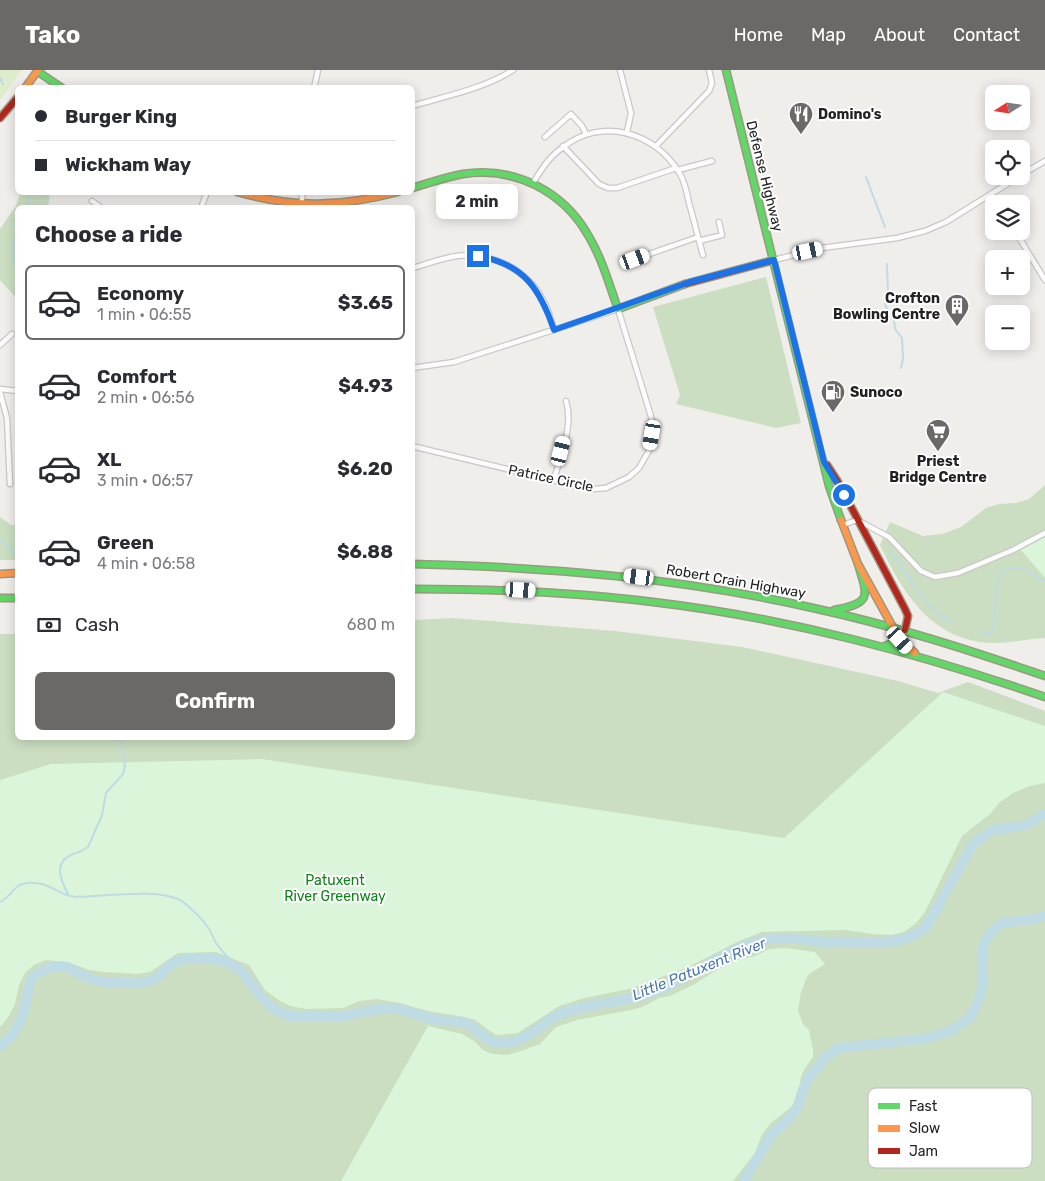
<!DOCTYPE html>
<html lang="en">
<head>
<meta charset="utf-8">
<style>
  body { margin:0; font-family:Rubik,sans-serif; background:#f7f7f7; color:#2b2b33; height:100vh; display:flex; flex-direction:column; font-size:19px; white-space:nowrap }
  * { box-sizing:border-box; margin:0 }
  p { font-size:16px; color:#7c7c81 }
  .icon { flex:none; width:28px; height:28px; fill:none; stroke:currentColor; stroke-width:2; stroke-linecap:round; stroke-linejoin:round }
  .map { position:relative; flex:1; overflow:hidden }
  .drawer { position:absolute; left:15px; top:135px; width:400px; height:535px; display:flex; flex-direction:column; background:#fff; border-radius:8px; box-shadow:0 2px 12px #0003 }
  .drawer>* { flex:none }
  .top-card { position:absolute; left:15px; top:15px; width:400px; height:110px; border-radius:8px; box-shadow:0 2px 12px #0003; display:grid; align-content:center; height:110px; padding:0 20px; background:#fff }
  .needle { width:32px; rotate:258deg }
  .buttons { position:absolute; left:985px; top:15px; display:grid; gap:10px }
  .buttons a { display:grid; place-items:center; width:45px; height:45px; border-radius:8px; background:#fff; box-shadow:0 2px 12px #0003; font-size:25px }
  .end { position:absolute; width:22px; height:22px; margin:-11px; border:6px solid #1a73e8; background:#fff; box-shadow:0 0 0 2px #fff }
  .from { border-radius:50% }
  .bubble { position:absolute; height:35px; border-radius:8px; background:#fff; box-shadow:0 2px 12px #0003; font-size:16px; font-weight:700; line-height:35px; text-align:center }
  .car { position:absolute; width:15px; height:30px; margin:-15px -8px; border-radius:6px; box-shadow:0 0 4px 1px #0007; background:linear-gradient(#fff 24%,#345 0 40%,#fff 0 76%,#345 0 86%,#fff 0) }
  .top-card b { display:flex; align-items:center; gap:18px; height:48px; font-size:19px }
  .top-card b+b { border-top:1px solid #e1e1e2 }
  .top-card i { width:12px; height:12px; background:#2b2b33 }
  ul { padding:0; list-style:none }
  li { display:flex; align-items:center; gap:15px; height:75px; margin:0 10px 8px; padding:0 10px; border:2px solid transparent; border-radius:8px }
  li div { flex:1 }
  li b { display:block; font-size:19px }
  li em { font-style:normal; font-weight:700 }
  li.on { border-color:#6a6968 }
  li>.icon { width:45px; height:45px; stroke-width:1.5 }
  h2 { padding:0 20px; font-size:22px; line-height:60px }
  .pay { display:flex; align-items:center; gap:12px; height:55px; padding:0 20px; font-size:19px }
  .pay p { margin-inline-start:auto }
  .button { display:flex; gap:10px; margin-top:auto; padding:10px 20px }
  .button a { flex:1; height:58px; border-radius:8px; background:#6a6968; color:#fff; font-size:20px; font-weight:700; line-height:58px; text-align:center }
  header { display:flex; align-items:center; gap:30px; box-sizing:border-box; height:70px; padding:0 25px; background:#6a6968; color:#fff }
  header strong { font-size:24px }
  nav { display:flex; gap:28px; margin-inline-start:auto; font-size:18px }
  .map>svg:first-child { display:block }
  .grass { fill:#ddeccb }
  .forest { fill:#cbdec1 }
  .park { fill:#daf5da }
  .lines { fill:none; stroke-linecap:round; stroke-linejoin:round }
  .stream { stroke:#bfdbe3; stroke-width:2 }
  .river { stroke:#bfdbe3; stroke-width:10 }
  .street-casing { stroke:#c9c8c7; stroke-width:7 }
  .fast-casing { stroke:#999a82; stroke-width:9 }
  .slow-casing { stroke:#999a82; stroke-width:9 }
  .jam-casing { stroke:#999a82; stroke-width:9 }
  .street { stroke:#fdfcfc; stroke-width:4.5 }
  .fast { stroke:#63d668; stroke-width:6 }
  .slow { stroke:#ff974d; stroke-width:6 }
  .jam { stroke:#b3261e; stroke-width:6 }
  .route { stroke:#1a73e8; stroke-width:6 }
  .labels { text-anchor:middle; stroke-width:4; stroke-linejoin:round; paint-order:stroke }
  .poi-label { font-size:14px; font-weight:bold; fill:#222; stroke:#fff; text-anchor:start }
  .street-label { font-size:14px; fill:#222; stroke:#fff }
  .park-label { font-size:14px; fill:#0c8416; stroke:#fff }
  .water-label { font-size:15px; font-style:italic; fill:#4a7aab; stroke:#fff }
  .key { fill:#fff; stroke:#bdbdbd; stroke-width:1 }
  .key-label { font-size:14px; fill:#222 }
</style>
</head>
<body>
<header>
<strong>Tako</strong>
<nav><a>Home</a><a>Map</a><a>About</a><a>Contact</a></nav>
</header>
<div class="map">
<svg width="1045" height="1111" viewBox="0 0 1045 1111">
  <rect width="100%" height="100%" fill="#f0eeeb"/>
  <path class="grass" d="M0,0H22L0,30Z"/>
  <path class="forest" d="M20,123H50L48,137L18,138L17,229L0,210V159L16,136Z
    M766,207L801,353L776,358L676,334L680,325L653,237Z
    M1045,415V568C1028,569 1009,573 991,573C931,570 903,523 880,475L890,452L923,466L942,464L961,457L986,438L999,434L1016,433L1029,429Z
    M0,447L11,455H17V490H0Z
    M453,548L615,561L742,577L898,611L938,623L968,612L1045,641V1111H0V564H17L18,668H412L413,550Z"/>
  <path class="park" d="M1045,467V508L1021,480Z
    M943,622L1045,656V713L1030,716L1013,723L1000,732L990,744L962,766L925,842L915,854L904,862L891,865L873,864L845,860L762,862L739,871L686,898L659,908L629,919L584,928L559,936L518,963L496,965L475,950L465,947L428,941L400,933L377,929L359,931L343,938L306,939L290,936L280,931L265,920L249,895L216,882L178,883L150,902L137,904L104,902L89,900L70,893L46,890L34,895L25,903L19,915L15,934L9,946L0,957V710L51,694L262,689L784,768Z
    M785,878L815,882L825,894L808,905L801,922L798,941L803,954L809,960L813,980V987L805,998L801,1007L797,1028L791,1037L771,1053L762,1064L755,1083L733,1111H341L428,956L462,964L474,971L483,980L492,984L507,985L518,982L540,974L556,957L577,950L631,940L642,937L659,928L670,926L695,914L715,901L734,891L755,886L769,879Z"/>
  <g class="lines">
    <path class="stream" d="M0,8L3,14
      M866,107L885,157
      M27,138L31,122
      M18,161L12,180L18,202
      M887,194L888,223L885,235L894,250L895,259L902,268L903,288L901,298
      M0,470L9,477L16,486
      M890,482C912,505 921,538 952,552
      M981,562L989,565C1004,552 980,486 1024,500C1032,502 1038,508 1045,511
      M68,824C60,809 53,792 73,784C79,782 83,781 88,777L102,745L106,723L123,704L125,695L120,668
      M0,832C12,827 12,815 27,813C49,810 59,827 77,827C104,827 161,817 183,832C191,838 201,848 207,856C211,861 213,868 216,873C221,881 230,889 236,896"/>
    <path class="river" d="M0,976C16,967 24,944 27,927C29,921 29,912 33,907C38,902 46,899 52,897C71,893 75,904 91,909C102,912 115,913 127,913C140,914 151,913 161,904C165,901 169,896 173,893C185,887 207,887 220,890C254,899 253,934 287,945C296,947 303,947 313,946C321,945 330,948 339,947C358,944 375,937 396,939C407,940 419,946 431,949C442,951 457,950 467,954C478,959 485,972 498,973C527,976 539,952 563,943C590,933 618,933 645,925C686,912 723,879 764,870C782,866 798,869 816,871C827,873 837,871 848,872C877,872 904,877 927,856L972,775L992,760L1026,755L1045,744
      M744,1111L771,1065L791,1047L798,1036L802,1022L810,1006L824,989L838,978L922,969L939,965L954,959L969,948L977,935L982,917V883L984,873L991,862L1002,853L1029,850L1045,846"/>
    <defs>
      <path id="street" d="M620,0L631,43L627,62
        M314,18L318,0
        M412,36C446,26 483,19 513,0
        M545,67L571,44L582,56L586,64
        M563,76L599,114L608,118H617L676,98
        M656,76L709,21L712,13L709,0
        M678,100L712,91
        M1021,105L1045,91
        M533,113C541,100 549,87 562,78C601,46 656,62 680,104C685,112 687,123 689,133C694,150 698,168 703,185
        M992,123L998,134
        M92,131L102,138
        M302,135V122
        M201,138L207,122
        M1015,161L1045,210
        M699,171L722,165L719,152
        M635,189L698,167
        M774,190L822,178L897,168L925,161L946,152L1020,106
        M412,198C427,194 442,188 457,186C490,182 525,198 542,228C548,238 551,249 554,260
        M0,275L12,264
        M412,298L454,292L618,239L650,343L653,355L651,377L639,398L629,407L606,418L593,419L581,417L412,376
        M0,319L18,321
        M0,322L7,348L10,414
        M554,410C560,386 574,356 566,331
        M843,455L857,450L889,467L921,501L935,507L958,503L1013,480L1045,463"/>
      <path id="fast" d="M726,0L829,416L841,450
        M37,1L62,18
        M412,118C429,113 446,107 463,104C514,96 563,121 588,165C602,188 609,214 618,239L685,214
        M412,494C547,497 681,508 813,538C892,555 969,580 1045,606
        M412,519C493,519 573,522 653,532C788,548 917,583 1045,627
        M0,528H18
        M834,540C872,533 868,527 858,494
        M885,576L897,571L905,560"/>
      <path id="slow" d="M25,18L38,0
        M237,122C294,138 341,137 398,122
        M841,450L858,494L900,570L915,583
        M0,504L18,503"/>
      <path id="jam" d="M0,48L18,27
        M685,214L774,190
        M827,395L838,412L905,539L908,546L905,560"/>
    </defs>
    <use href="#street" class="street-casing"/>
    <use href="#fast" class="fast-casing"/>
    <use href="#slow" class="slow-casing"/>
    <use href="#jam" class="jam-casing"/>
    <use href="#street" class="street"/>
    <use href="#fast" class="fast"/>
    <use href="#slow" class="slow"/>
    <use href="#jam" class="jam"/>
  </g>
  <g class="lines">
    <path class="route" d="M478,186C524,194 540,219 554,260L690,212L774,190L824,392L844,425"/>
  </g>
  <defs>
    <symbol id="restaurant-pin" viewBox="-11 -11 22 30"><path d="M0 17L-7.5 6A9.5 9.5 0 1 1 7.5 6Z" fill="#6a6968" stroke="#fff"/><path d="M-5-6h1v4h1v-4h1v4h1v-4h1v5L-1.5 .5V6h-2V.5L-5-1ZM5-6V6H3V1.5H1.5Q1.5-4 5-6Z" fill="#fff"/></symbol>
    <symbol id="building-pin" viewBox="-11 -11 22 30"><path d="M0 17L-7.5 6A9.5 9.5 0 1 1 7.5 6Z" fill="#6a6968" stroke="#fff"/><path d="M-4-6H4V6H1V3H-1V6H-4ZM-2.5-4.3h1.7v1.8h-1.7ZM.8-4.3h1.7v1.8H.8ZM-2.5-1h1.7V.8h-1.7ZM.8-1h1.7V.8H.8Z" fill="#fff"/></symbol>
    <symbol id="fuel-pin" viewBox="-11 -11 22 30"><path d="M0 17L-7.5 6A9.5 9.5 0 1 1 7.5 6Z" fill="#6a6968" stroke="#fff"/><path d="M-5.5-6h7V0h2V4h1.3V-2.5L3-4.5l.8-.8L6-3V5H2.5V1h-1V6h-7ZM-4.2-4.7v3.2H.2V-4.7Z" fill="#fff"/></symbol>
    <symbol id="supermarket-pin" viewBox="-11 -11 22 30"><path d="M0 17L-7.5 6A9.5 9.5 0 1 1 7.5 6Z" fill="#6a6968" stroke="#fff"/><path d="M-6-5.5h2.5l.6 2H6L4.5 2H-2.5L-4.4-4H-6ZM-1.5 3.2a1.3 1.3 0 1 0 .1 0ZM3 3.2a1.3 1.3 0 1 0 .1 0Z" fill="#fff"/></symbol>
  </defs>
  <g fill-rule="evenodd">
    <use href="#restaurant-pin" x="787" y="30" width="28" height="38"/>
    <use href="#building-pin" x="943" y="222" width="28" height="38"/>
    <use href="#fuel-pin" x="819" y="308" width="28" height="38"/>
    <use href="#supermarket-pin" x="924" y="347" width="28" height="38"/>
  </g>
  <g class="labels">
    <g class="poi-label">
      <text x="818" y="49">Domino's</text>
      <text x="940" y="233" text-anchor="end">Crofton<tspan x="940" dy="16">Bowling Centre</tspan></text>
      <text x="850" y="327">Sunoco</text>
      <text x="938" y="396" text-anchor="middle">Priest<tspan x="938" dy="16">Bridge Centre</tspan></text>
    </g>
    <g class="street-label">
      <text transform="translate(765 106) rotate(76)" y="5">Defense Highway</text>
      <text transform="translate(551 408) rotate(12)" y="5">Patrice Circle</text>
      <text transform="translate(736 511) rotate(10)" y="5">Robert Crain Highway</text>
    </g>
    <g class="park-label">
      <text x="335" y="815">Patuxent<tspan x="335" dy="16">River Greenway</tspan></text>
    </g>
    <g class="water-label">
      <text transform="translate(699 899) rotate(-22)" y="5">Little Patuxent River</text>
    </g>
  </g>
  <rect x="868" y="1018" width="164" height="80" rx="8" class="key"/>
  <rect x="878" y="1033" width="22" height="6" fill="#63d668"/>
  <rect x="878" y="1055" width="22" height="7" fill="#ff974d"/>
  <rect x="878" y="1078" width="22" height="6" fill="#b3261e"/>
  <g class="key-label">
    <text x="909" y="1041">Fast</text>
    <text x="909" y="1063">Slow</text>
    <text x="909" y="1086">Jam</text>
  </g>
</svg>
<div class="buttons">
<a><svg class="needle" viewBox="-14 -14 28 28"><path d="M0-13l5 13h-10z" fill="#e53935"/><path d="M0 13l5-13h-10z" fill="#7c7c81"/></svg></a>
<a><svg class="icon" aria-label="locate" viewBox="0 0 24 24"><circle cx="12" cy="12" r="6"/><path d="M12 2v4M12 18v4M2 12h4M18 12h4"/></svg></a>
<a><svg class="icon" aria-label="layers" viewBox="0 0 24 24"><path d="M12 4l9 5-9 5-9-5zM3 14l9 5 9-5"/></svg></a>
<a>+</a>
<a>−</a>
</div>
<i class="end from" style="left:844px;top:425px"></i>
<i class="end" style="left:478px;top:186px"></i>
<div class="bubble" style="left:436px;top:114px;width:82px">2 min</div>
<i class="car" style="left:808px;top:181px;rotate:78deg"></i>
<i class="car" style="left:635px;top:189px;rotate:70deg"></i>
<i class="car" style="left:652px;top:365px;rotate:190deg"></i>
<i class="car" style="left:561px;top:381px;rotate:14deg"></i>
<i class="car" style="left:639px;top:507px;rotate:277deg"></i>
<i class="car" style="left:521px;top:520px;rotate:93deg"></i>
<i class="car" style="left:900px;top:570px;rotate:138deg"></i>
<div class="top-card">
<b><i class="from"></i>Burger King</b>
<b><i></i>Wickham Way</b>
</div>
<section class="drawer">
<h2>Choose a ride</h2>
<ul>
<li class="on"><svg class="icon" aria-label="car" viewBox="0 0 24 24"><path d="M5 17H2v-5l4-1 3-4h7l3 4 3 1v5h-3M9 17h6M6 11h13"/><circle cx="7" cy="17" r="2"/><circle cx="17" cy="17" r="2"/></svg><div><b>Economy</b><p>1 min · 06:55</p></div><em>$3.65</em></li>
<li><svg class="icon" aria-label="car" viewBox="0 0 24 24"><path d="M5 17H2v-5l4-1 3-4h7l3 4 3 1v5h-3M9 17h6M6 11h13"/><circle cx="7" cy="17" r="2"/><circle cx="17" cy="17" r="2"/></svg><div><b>Comfort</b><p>2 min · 06:56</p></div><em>$4.93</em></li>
<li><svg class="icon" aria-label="car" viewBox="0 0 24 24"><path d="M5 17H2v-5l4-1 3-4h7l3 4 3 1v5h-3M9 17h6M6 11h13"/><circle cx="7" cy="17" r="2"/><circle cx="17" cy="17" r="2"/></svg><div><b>XL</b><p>3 min · 06:57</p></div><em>$6.20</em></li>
<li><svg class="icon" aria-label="car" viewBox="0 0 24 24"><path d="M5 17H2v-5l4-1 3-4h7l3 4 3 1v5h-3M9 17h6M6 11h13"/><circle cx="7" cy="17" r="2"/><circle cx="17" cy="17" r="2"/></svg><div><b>Green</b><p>4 min · 06:58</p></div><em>$6.88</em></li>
</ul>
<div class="pay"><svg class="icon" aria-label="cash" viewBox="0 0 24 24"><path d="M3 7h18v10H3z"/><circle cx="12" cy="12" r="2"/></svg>Cash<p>680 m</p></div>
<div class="button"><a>Confirm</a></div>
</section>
</div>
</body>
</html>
